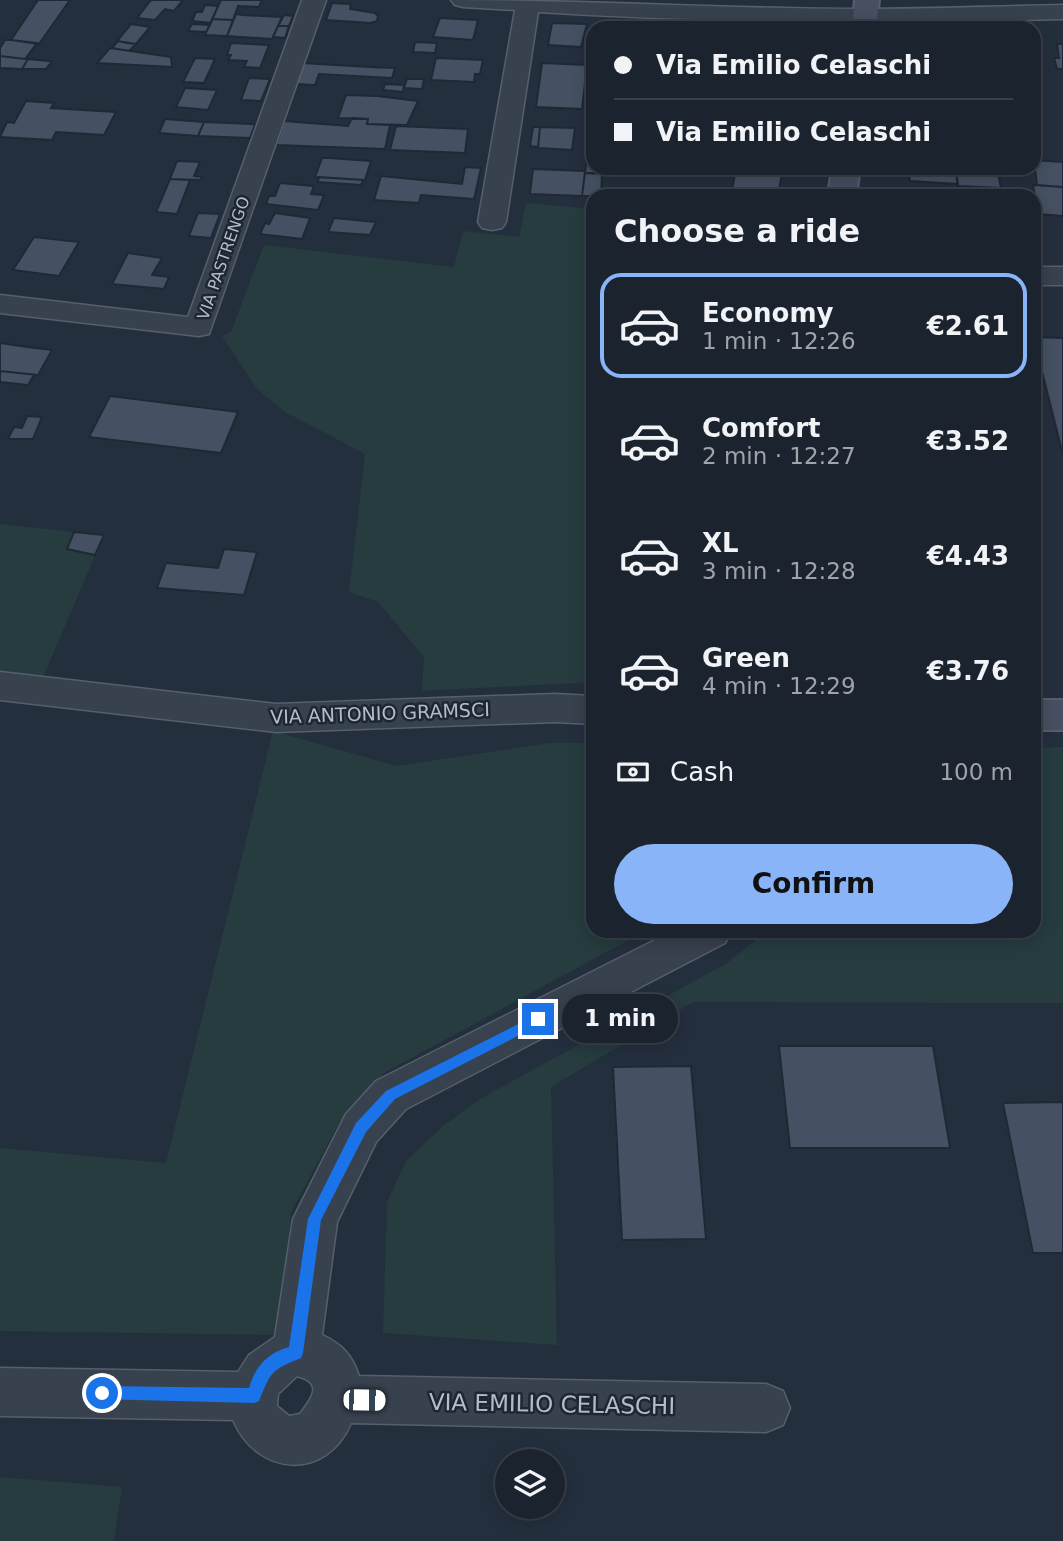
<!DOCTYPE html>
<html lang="en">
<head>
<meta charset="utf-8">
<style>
  body { margin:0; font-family:"DejaVu Sans",sans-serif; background:#282f3a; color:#f1f3f6; height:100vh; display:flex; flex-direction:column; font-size:26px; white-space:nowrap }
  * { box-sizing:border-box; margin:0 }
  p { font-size:23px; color:#a0a4aa }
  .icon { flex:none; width:38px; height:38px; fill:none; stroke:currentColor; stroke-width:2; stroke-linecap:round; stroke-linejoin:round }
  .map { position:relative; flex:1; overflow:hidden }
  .panel { position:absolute; left:586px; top:189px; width:455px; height:749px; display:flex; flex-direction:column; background:#1b232e; border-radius:21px; box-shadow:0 4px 18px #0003,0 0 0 2px #39404a }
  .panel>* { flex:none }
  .banner { position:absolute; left:586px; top:21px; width:455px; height:154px; border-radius:21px; box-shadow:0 4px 18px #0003,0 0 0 2px #39404a; display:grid; align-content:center; height:154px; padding:0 28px; background:#1b232e }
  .buttons { position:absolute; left:495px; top:1449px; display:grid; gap:14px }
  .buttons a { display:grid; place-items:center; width:70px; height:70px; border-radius:50%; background:#1b232e; box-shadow:0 4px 18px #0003,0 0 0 2px #39404a; font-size:35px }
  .end { position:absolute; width:32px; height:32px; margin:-16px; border:9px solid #1a73e8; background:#fff; box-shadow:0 0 0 4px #fff }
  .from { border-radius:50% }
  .bubble { position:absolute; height:49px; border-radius:24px; background:#1b232e; box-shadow:0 4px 18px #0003,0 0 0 2px #39404a; font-size:23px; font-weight:800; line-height:49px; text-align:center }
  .car { position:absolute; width:21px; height:42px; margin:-21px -10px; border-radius:9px; box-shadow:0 0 5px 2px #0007; background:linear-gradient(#fff 24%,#345 0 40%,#fff 0 76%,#345 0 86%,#fff 0) }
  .banner b { display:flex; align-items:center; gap:24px; height:66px; font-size:26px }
  .banner b+b { border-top:2px solid #39404a }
  .banner i { width:18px; height:18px; background:#f1f3f6 }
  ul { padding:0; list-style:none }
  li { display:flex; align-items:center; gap:21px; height:105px; margin:0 14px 10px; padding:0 14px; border:4px solid transparent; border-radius:21px }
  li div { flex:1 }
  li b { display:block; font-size:26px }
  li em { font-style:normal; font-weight:800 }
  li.on { border-color:#8ab4f8 }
  li>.icon { width:63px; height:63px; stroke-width:1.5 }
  h2 { padding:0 28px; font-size:32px; line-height:84px }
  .pay { display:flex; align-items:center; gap:18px; height:77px; padding:0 28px; font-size:26px }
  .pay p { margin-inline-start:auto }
  .primary-button { display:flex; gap:14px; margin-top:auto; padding:14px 28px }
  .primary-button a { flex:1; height:80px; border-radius:42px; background:#8ab4f8; color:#111; font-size:28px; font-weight:800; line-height:80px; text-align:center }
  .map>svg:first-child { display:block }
  .green { fill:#263c3f }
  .building { fill:#455162; stroke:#1f2835; stroke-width:2 }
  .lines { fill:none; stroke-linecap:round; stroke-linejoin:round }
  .street-casing { stroke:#565f6c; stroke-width:3 }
  .secondary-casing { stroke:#565f6c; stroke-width:4 }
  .street { fill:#38414e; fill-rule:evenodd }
  .secondary { fill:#465061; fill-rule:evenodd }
  .route { fill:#1a73e8 }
  .labels { text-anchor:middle; stroke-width:5; stroke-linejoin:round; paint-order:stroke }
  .far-street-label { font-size:16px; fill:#b4bcc9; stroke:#1d2633 }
  .street-label { font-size:19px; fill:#b4bcc9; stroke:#1d2633 }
  .near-street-label { font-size:23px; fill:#b4bcc9; stroke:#1d2633 }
</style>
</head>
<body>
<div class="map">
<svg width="1063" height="1541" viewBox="0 0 1063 1541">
  <rect width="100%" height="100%" fill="#242f3e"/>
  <path class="green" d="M526,203L593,209V682L422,691L424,657L378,602L349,592L365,454L285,412L257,389L222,336L231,332L264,245L454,267L463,231L519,237Z
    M0,524L104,535L40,684L0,679Z
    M273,731L397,766L549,743H593V931H645L384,1073L339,1123L291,1212L280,1335L0,1331V1148L166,1163Z
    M1063,747V1003L693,1002L551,1087L557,1345L383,1333L387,1202L406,1161L443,1126L480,1099L727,963L767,931H1034V748Z
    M0,1477L122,1487L114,1541H0Z"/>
  <path class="building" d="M38,0H70L39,44L11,40Z
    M151,0H183L174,11L165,9L155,20L137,18Z
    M221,0H262L259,7L238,6L233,20L212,19Z
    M332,3L351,4L350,9L375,13L378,16L377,21L370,23L326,20Z
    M205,5L218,6L211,23L192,21L196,12H202Z
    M236,14L243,15L282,17L272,39L227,36Z
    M284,15L293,16L289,26H278Z
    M440,18L478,20L473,40L433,37Z
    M212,19L233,20L227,36L205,35Z
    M552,23L587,24L581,47L548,45Z
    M131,24L150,27L136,44L117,41Z
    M192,24L210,25L206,32L188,31Z
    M278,26H289L285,38L273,37Z
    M5,40H11L37,43L25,59L0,56V48Z
    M118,41L127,43L136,44L129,51L112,48Z
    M415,42L437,43L435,53L413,52Z
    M231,43L269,45L260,68L244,67L247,61L228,60L231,55H227Z
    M1057,44H1063V69H1057L1054,58H1059Z
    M110,48L171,57L172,67L97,63Z
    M0,56L25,59H28L22,69L0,68Z
    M195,58L215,59L204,83L183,82Z
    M436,58L483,60L480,74H475L474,82L431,80Z
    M28,59L49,61H52L46,69H22Z
    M303,63L369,67L395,68L392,78L319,74L315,85L296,84Z
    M542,63L587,65L582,109L536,107Z
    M249,78L270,79L261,101L241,100Z
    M407,79H424L422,89L404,88Z
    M385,84L404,85L403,92L383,90Z
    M185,88L217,90L208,110L176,107Z
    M346,95L377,96L418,101L407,125L367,124L368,119L338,118Z
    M26,101L54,103L51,108L116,112L104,135L56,132L52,140L0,137L7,122L14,123Z
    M352,118L368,119L367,124L390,125L385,149L276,145L284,121L348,126Z
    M165,119L204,122L198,136L159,133Z
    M204,122L252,124L255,125L250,138L198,136Z
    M396,126L468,129L465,153L390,150Z
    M533,127H540L538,147L530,146Z
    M540,127L575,128L572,150L538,148Z
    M588,150L593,151V168H620L619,173H585Z
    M322,158H329L371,161L365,180L315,177Z
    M1034,160L1063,162V187L1037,185Z
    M177,161L200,162L194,176L202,177L201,180L170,179Z
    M465,167L481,168L474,199L421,195L419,203L374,200L381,176L462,184Z
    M736,168H783L778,196H731Z
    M908,168H955L958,184L910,181Z
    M955,168H997L1001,188L958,186Z
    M533,169L585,171L582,196L530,194Z
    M585,173L602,174L601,196H582Z
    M319,177L363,180L361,185L318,182Z
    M170,179L190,180L177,214L156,212Z
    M280,183L314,186L311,194L324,195L318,210L266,204L269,196H275Z
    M1033,185L1063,187V216L1038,214Z
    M198,213L220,214L211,238L189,236Z
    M275,213L310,218L302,239L260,234L265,223L269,224Z
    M334,218L376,222L370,235L328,232Z
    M34,237L79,242L59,276L13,270Z
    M128,253L162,258L152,275L169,277L164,289L112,284Z
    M1034,337L1063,338V455L1034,340Z
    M0,343L27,347L52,350L38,375L0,371Z
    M0,371L38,375H34L28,385L0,382Z
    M110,396L238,412L221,453L89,437Z
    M27,416L42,417L33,439H8L14,427L22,428Z
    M74,532L104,535L95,555L67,549Z
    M224,549L257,552L244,595L157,588L166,563L218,568Z
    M779,1046H933L950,1148H790Z
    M691,1066L706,1239L622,1240L613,1067Z
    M1063,1102V1253H1033L1003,1103Z"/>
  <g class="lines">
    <defs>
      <path id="street" d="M302,0H326L209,334L199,336L0,313V295L188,317Z
        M451,0C590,0 728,9 866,9C932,9 997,6 1063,5V19C888,23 713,23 538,12L506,222L502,228L492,230L482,228L478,222L515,10L463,7L455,5Z
        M1034,267H1063V285H1034Z
        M0,672L276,704L555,694L593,696V724L555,722L276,732L0,700Z
        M673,931H731L725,943L406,1109L376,1142L337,1222L322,1335C342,1344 352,1355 359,1376L766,1384L783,1391L790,1408L783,1425L766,1432L351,1423C326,1482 257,1476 233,1420L0,1416V1368L238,1372L249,1355L275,1337L293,1219L346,1114L376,1081ZM297,1376C324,1383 312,1398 300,1414L289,1416L277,1406L278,1394Z"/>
      <path id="secondary" d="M855,0H879L876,28H852Z
        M832,168H860L856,196H828Z
        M1034,700H1063V730H1034Z"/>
    </defs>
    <use href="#street" class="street-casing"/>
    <use href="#secondary" class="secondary-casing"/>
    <use href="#street" class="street"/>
    <use href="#secondary" class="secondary"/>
  </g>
  <path class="route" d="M538,1014L543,1015V1023L395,1099L366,1132L321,1220L303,1353L301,1358C271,1370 271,1372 259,1401L254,1403L96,1399L94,1393L96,1388L102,1386L249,1388C255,1367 267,1353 289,1347L308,1219L356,1123L386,1091Z"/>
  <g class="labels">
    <g class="far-street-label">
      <text transform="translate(223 258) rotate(-71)" y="6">VIA PASTRENGO</text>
    </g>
    <g class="street-label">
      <text transform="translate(380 713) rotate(-2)" y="7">VIA ANTONIO GRAMSCI</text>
    </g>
    <g class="near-street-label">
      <text transform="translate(552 1404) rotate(1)" y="8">VIA EMILIO CELASCHI</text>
    </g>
  </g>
</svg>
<div class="buttons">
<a><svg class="icon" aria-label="layers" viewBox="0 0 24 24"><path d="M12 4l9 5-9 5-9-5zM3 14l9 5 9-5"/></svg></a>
</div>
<i class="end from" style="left:102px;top:1393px"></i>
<i class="end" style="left:538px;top:1019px"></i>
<div class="bubble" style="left:562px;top:994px;width:116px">1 min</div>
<i class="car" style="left:364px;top:1400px;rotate:91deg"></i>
<div class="banner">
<b><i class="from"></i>Via Emilio Celaschi</b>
<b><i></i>Via Emilio Celaschi</b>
</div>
<section class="panel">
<h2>Choose a ride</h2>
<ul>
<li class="on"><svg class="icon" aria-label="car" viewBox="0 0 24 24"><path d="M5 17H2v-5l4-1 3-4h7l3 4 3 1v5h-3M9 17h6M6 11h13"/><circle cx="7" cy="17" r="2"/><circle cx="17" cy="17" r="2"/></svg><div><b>Economy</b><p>1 min · 12:26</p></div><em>€2.61</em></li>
<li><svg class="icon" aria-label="car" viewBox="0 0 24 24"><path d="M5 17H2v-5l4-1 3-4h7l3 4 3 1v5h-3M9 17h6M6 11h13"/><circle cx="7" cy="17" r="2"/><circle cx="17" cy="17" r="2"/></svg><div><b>Comfort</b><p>2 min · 12:27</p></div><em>€3.52</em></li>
<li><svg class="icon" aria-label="car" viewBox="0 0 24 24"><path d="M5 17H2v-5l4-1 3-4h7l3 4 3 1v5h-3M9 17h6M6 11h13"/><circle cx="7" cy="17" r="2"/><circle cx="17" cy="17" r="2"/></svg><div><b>XL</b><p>3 min · 12:28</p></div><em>€4.43</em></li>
<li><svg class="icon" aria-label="car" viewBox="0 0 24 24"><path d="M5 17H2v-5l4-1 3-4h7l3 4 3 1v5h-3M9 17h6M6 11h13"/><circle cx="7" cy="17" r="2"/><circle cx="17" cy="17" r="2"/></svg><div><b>Green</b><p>4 min · 12:29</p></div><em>€3.76</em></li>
</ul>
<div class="pay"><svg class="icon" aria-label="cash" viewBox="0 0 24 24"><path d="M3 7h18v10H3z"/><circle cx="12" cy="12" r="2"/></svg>Cash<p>100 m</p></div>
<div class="primary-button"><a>Confirm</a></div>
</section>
</div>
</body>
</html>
